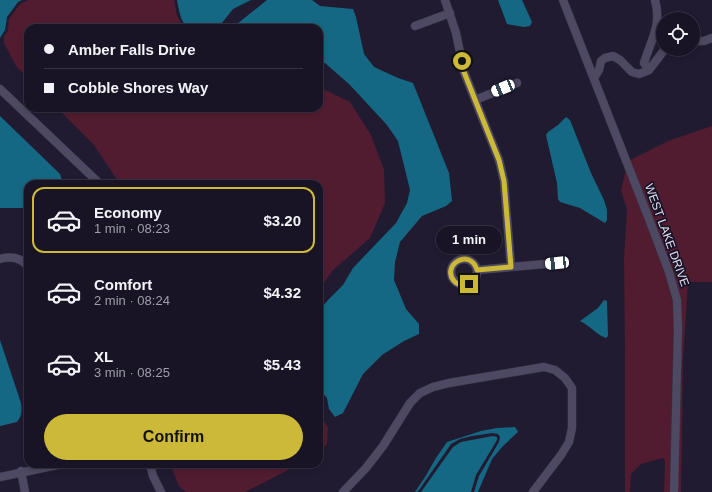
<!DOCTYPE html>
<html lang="en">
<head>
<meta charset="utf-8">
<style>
  body { margin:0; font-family:Helvetica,sans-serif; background:#211d2d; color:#f1f3f6; height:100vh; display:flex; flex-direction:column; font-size:15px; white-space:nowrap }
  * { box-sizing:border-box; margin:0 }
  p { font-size:13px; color:#9f9ea7 }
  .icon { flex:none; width:22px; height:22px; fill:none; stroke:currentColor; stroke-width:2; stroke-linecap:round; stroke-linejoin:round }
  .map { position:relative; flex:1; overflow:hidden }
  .side { position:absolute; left:24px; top:180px; width:299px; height:288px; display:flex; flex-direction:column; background:#181425; border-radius:12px; box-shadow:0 2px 6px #0003,0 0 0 1px #363342 }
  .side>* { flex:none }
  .banner { position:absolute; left:24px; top:24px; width:299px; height:88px; border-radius:12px; box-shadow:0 2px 6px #0003,0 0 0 1px #363342; display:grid; align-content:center; height:88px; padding:0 20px; background:#181425 }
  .controls { position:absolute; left:656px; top:12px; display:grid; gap:8px }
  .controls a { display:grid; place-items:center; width:44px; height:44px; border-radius:50%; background:#181425; box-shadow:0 2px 6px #0003,0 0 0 1px #363342; font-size:20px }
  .end { position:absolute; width:18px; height:18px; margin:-9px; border:5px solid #cdb938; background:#111; box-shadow:0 0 0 2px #111 }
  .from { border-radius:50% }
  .bubble { position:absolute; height:28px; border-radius:14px; background:#181425; box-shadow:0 2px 6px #0003,0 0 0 1px #363342; font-size:13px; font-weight:600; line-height:28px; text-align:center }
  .car { position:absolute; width:12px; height:24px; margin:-12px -6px; border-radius:5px; box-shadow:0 0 3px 1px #0007; background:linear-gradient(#fff 24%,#345 0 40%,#fff 0 76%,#345 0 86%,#fff 0) }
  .banner b { display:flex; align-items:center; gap:14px; height:38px; font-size:15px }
  .banner b+b { border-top:1px solid #363342 }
  .banner i { width:10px; height:10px; background:#f1f3f6 }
  ul { padding:7px 0 0; list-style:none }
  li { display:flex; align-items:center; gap:12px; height:66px; margin:0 8px 6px; padding:0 12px; border:2px solid transparent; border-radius:12px }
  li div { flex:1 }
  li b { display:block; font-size:15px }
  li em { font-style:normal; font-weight:600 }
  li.selected { border-color:#cdb938 }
  li>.icon { width:36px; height:36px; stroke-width:1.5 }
  .primary-button { display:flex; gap:8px; margin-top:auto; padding:8px 20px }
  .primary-button a { flex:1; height:46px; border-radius:24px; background:#cdb938; color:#111; font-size:16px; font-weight:600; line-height:46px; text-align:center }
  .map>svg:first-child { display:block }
  .green { fill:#521c30 }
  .water { fill:#156883 }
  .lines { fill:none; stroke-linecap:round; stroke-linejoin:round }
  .minor-casing { stroke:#393547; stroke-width:9 }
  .minor { stroke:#4d4962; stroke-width:8 }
  .route { stroke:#cdb938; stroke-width:5 }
  .labels { text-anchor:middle; stroke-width:3.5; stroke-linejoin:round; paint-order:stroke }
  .street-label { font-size:12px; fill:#e0deee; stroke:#171227 }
</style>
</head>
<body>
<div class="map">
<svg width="712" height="492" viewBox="0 0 712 492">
  <rect width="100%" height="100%" fill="#201b31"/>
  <path class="green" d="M29,0H174L177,16L184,28H28V79L16,66L4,43V36L8,31L9,19L20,4Z
    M319,87L350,102L371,135L384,170L385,203L370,238L332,271L319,291V184H120L94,145L57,108H319Z
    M712,126V282H688L683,360L681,492H677L680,300L630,160L668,141Z
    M626,169L666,273L674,301L675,329L671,492H664L665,461L663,458L641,464L631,474L630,492H625V347L624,258L627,210L621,190Z
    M319,411L328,428L327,445L319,450Z
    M170,464H300L245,492H186L179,486Z"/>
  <path class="water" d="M0,0H22L18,2L7,17L5,30L0,38Z
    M177,0H251L233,9L218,28C187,28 183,34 177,0Z
    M267,0H312L320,6L353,9L356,17L364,54L374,67L398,78L413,83L449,173L452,201L446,206L422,216L400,242L395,262L394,280L406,309L419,324V334L404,341L382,355L363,374L343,413L335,417L329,409L327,398L319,389V311L328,300L343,285L353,268L396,223L407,203L410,190L398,141L387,125L350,85L325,63L319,61V28H236L237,24Z
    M498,0H522L532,22L530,26L524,27L507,24Z
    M0,116L60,174L63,184H28V210L23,208H0Z
    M566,117L570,120L591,173L604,200L607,210V220L605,223L580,208L560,202L558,199L557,183L546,135L548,132L558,125Z
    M604,300L607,301V303L608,336L606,338C598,336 589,325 580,321L598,308Z
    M0,340L21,403C22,411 22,416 17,422L0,426Z
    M515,427L518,432L503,446L492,459L478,492H474L479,476L499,442L500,437L498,434L492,433L472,436L460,439L451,444L419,490L417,492H415L425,477L436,458L447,442L481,431L497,428Z
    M493,436L497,437V440L476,475L471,492H421L453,447L461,442Z"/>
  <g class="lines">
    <defs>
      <path id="minor" d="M445,0L456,33L464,72L499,160L504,181L511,267
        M563,0L649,219L669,272L677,300L678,329L674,492
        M415,26L450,13
        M693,41H704L712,38
        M649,70L644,63C651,40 662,25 655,0
        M594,78L599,70L601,61L605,58L613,56L620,60L632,72L639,74L649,70L665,49
        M0,89L100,184
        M475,100L517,83
        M0,259C11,256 21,257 28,267
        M451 272a13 13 0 1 1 26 0a13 13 0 1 1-26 0Z
        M477,270L557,263
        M150,464L153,476L161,492
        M21,471L25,492
        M0,477L62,464
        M343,492L366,468L383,446L410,403L420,393L433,387L449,383L544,367L555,370L565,378L572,388V428L569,442L561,455L533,492"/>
    </defs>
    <use href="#minor" class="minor-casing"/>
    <use href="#minor" class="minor"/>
  </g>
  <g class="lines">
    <path class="route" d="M462,61L464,72L499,160L504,181L511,267L477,270C470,247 441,265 454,281C458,285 463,286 469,284"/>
  </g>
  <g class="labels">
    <g class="street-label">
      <text transform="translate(667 235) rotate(70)" y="4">WEST LAKE DRIVE</text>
    </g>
  </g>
</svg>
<div class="controls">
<a><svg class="icon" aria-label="locate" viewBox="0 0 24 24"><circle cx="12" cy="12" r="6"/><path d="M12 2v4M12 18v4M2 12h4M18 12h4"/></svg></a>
</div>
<i class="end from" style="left:462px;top:61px"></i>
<i class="end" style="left:469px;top:284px"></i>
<div class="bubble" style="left:436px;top:226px;width:66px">1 min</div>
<i class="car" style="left:503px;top:88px;rotate:248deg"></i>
<i class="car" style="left:557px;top:263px;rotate:264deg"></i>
<div class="banner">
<b><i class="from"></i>Amber Falls Drive</b>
<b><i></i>Cobble Shores Way</b>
</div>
<section class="side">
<ul>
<li class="selected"><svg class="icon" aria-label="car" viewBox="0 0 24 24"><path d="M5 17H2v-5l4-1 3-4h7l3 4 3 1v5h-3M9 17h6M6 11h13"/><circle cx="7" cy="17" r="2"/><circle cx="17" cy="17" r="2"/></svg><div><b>Economy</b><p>1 min · 08:23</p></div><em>$3.20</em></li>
<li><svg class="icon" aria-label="car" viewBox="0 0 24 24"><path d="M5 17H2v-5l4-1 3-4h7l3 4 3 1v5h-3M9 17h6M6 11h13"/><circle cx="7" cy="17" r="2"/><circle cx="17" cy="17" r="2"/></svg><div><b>Comfort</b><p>2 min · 08:24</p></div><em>$4.32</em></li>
<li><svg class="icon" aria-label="car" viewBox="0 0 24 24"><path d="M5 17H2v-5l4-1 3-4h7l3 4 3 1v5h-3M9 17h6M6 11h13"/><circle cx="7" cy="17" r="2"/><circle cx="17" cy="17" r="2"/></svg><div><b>XL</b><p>3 min · 08:25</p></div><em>$5.43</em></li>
</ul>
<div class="primary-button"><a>Confirm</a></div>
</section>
</div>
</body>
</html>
